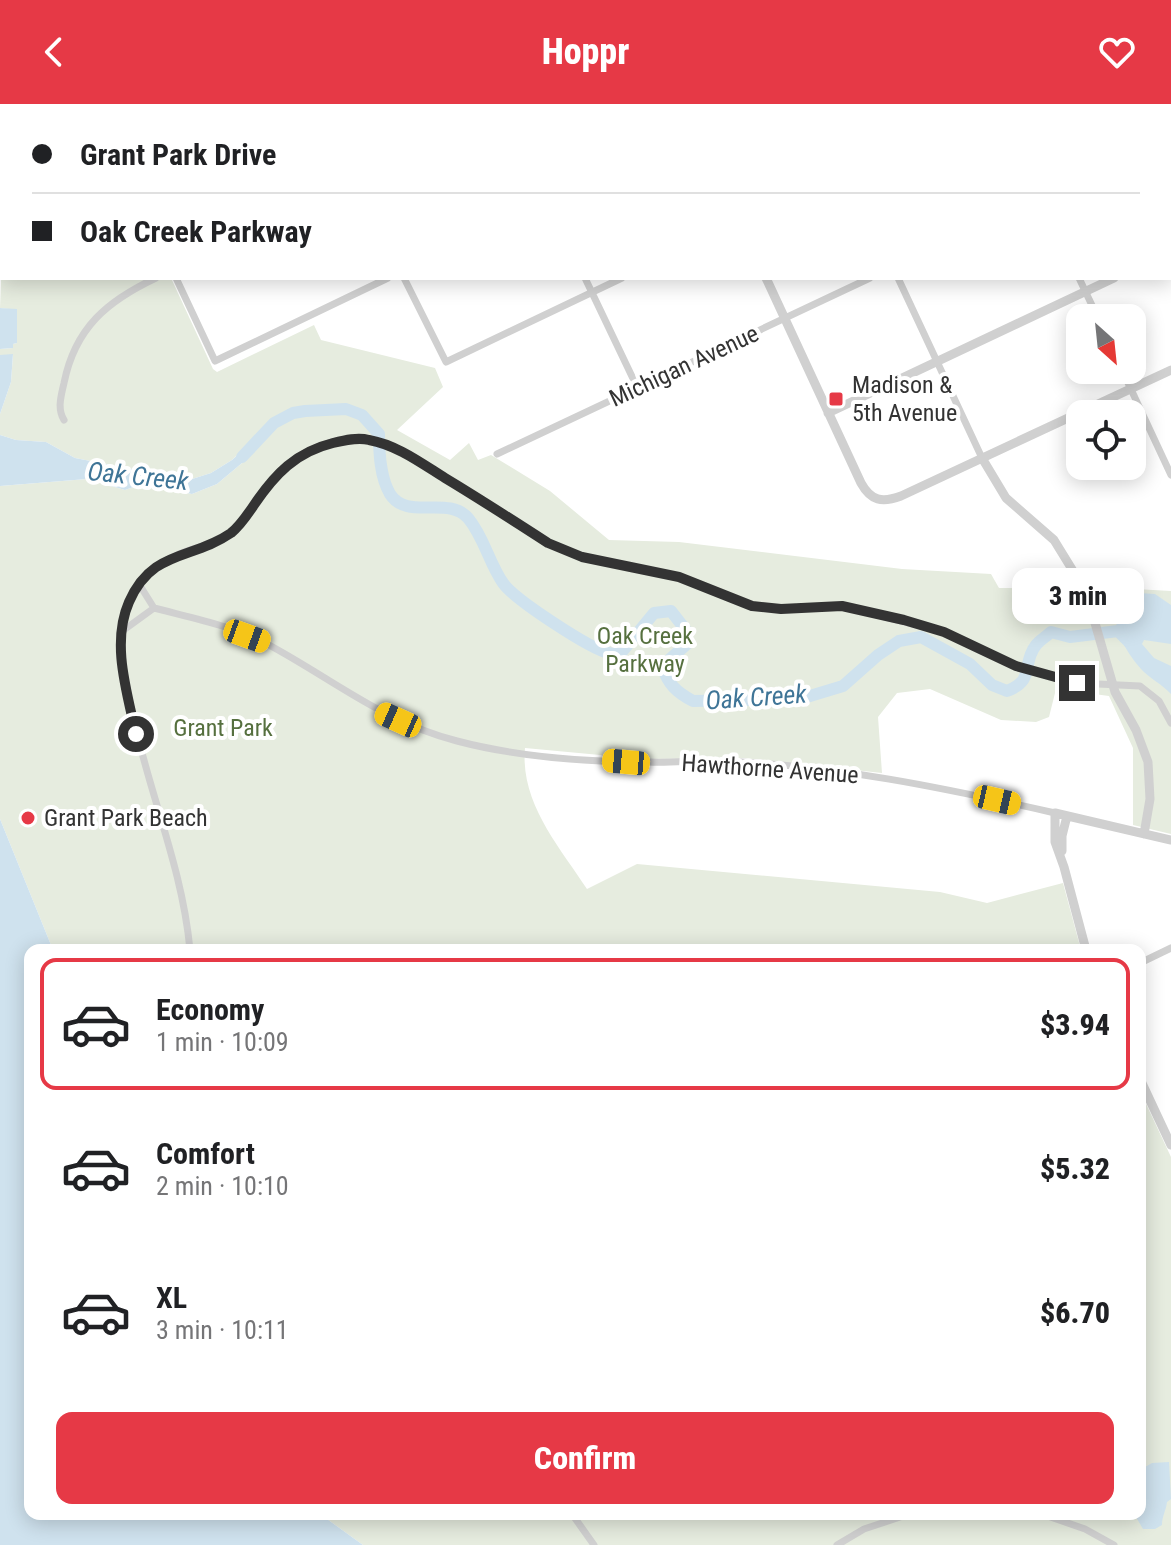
<!DOCTYPE html>
<html lang="en">
<head>
<meta charset="utf-8">
<style>
  body { margin:0; font-family:"Roboto Condensed",sans-serif; background:#f6f6f6; color:#202124; height:100vh; display:flex; flex-direction:column; font-size:30px; white-space:nowrap }
  * { box-sizing:border-box; margin:0 }
  p { font-size:26px; color:#757577 }
  .icon { flex:none; width:44px; height:44px; fill:none; stroke:currentColor; stroke-width:2; stroke-linecap:round; stroke-linejoin:round }
  .map { position:relative; flex:1; overflow:hidden }
  .sheet { position:absolute; left:24px; top:840px; width:1122px; height:576px; display:flex; flex-direction:column; background:#fff; border-radius:16px; box-shadow:0 4px 20px #0003 }
  .sheet>* { flex:none }
  .hud { position:absolute; left:0px; top:0px; width:1172px; height:176px; box-shadow:0 4px 20px #0003; display:grid; align-content:center; height:176px; padding:0 32px; background:#fff }
  .needle { width:52px; rotate:153deg }
  .controls { position:absolute; left:1066px; top:200px; display:grid; gap:16px }
  .controls a { display:grid; place-items:center; width:80px; height:80px; border-radius:16px; background:#fff; box-shadow:0 4px 20px #0003; font-size:40px }
  .end { position:absolute; width:36px; height:36px; margin:-18px; border:10px solid #333; background:#fff; box-shadow:0 0 0 4px #fff }
  .from { border-radius:50% }
  .bubble { position:absolute; height:56px; border-radius:16px; background:#fff; box-shadow:0 4px 20px #0003; font-size:26px; font-weight:800; line-height:56px; text-align:center }
  .car { position:absolute; width:24px; height:48px; margin:-24px -12px; border-radius:10px; box-shadow:0 0 6px 2px #0007; background:linear-gradient(#f5c518 24%,#345 0 40%,#f5c518 0 76%,#345 0 86%,#f5c518 0) }
  .hud b { display:flex; align-items:center; gap:28px; height:76px; font-size:30px }
  .hud b+b { border-top:2px solid #e0e0e0 }
  .hud i { width:20px; height:20px; background:#202124 }
  ul { padding:14px 0 0; list-style:none }
  li { display:flex; align-items:center; gap:24px; height:132px; margin:0 16px 12px; padding:0 16px; border:4px solid transparent; border-radius:16px }
  li div { flex:1 }
  li b { display:block; font-size:30px }
  li em { font-style:normal; font-weight:800 }
  li.current { border-color:#e63946 }
  li>.icon { width:72px; height:72px; stroke-width:1.5 }
  .button { display:flex; gap:16px; margin-top:auto; padding:16px 32px }
  .button a { flex:1; height:92px; border-radius:16px; background:#e63946; color:#fff; font-size:32px; font-weight:800; line-height:92px; text-align:center }
  header { display:flex; justify-content:space-between; align-items:center; height:104px; padding:0 32px; background:#e63946; color:#fff; font-size:36px; font-weight:800 }
  .map>svg:first-child { display:block }
  .green { fill:#e6ecdf }
  .water { fill:#cfe2ee }
  .lines { fill:none; stroke-linecap:round; stroke-linejoin:round }
  .river { stroke:#cfe2ee; stroke-width:12 }
  .minor { stroke:#d0d0d0; stroke-width:7 }
  .tertiary { stroke:#d0d0d0; stroke-width:9 }
  .route { stroke:#333; stroke-width:10 }
  .poi-dot { fill:#e63946; stroke:#fff; stroke-width:3 }
  .labels { text-anchor:middle; stroke-width:8; stroke-linejoin:round; paint-order:stroke }
  .street-label { font-size:24px; fill:#333; stroke:#fff }
  .poi-label { font-size:24px; fill:#333; stroke:#fff; text-anchor:start }
  .park-label { font-size:24px; fill:#56703f; stroke:#fff }
  .water-label { font-size:26px; font-style:italic; fill:#3f7597; stroke:#fff }
</style>
</head>
<body>
<header><svg class="icon" aria-label="back" viewBox="0 0 24 24"><path d="M15 5l-7 7 7 7"/></svg>Hoppr<svg class="icon" aria-label="heart" viewBox="0 0 24 24"><path d="M12 20l-8-8c-3-5 5-10 8-4 3-6 11-1 8 4z"/></svg></header>
<div class="map">
<svg width="1171" height="1441" viewBox="0 0 1171 1441">
  <rect width="100%" height="100%" fill="#fff"/>
  <path class="green" d="M2,152V174H171L213,265L217,268L314,221L321,236L435,264L443,283L397,326L450,356L469,339L478,356L491,351L550,387L609,436L679,438L902,465L991,470L999,484H1031L1072,475L1104,476L1135,485L1171,487V730L1133,721V644L1109,592L1056,585L1049,613L1036,618L1001,616L930,585L897,589L878,613L882,669L744,654L643,655L525,644C520,699 559,742 587,785L637,760L940,788L987,799L1063,779L1081,846H53L0,715V382L87,375L125,386L142,380L192,390L217,380L248,354L250,339L232,356L211,369L189,376L75,354L46,338L16,336L0,331V310L11,278L13,251H0V245L13,244V240L17,239V206L0,204Z
    M1140,987L1171,1053V1441H363L320,1410H1140Z"/>
  <path class="water" d="M0,0H60L2,2L0,155Z
    M0,204L17,205V239L13,240V244L0,245Z
    M13,250L11,278L0,310V251Z
    M0,331L16,336L46,338L75,354L189,376L211,369L232,356L251,339L253,343L248,354L217,380L192,390L142,380L125,386L87,375L0,382Z
    M1139,489L1155,490L1171,501V540L1144,536L1142,540L1154,554L1171,562V590C1162,580 1149,574 1141,565C1124,546 1114,525 1114,500L1121,494Z
    M0,715L53,846H30V1410H320L363,1441H0Z
    M1169,1358L1171,1395L1167,1398C1166,1407 1162,1412 1162,1421L1155,1425H1143L1136,1413L1131,1410H1140V1366L1152,1359Z"/>
  <g class="lines">
    <path class="river" d="M242,353L274,319L293,309L305,307L346,305L362,311L379,330C379,349 380,373 390,390C407,417 448,391 468,414C484,433 489,459 503,479C514,495 590,545 609,549C613,550 617,549 621,549L654,509L671,507L685,525L687,540L662,562C668,580 676,588 693,597L800,595L843,582L878,551L899,537L921,533L970,560L992,581L1007,587C1036,576 1021,560 1036,541C1040,536 1047,532 1051,528L1070,533L1118,527L1129,538"/>
    <path class="minor" d="M323,0L324,2
      M817,0L818,2
      M999,0L1000,2
      M274,2L278,0
      M509,2L513,0
      M742,2L746,0
      M976,2L980,0
      M1170,33L1171,32
      M176,174L215,257L388,174
      M404,174L446,258L622,174
      M585,174L637,283
      M898,174L982,354
      M1079,174L1098,214
      M1122,266L1171,371
      M64,316C57,305 61,292 64,279C75,224 107,197 156,174
      M497,350L870,174
      M139,480L154,504C192,514 234,522 269,541C334,576 383,618 457,637C518,653 586,658 649,658C673,659 697,656 721,657C834,661 945,684 1055,709
      M121,528L154,504
      M190,846C182,759 145,680 129,594C125,573 119,550 121,528C124,493 146,464 179,450C193,444 210,441 224,433C252,417 262,381 287,361C307,344 339,332 365,335C395,338 422,359 446,374C481,395 515,417 548,439L582,453L679,473L752,502L781,505L842,502L944,528L1016,562L1077,579L1140,582L1159,597L1171,619
      M1140,859L1171,844
      M572,1410L594,1441
      M1042,1410L1085,1425L1114,1441
      M837,1441L864,1425L909,1410"/>
    <path class="tertiary" d="M686,0L687,2
      M1170,148L1171,147
      M766,174L861,379C871,397 882,399 901,392L1171,266
      M828,309L1114,174
      M982,354L1006,394L1054,436L1086,488L1115,588L1136,626L1148,658L1150,695L1144,730
      M1062,747V732L1067,712
      M1086,846L1064,763L1055,738V709L1171,736
      M1140,975L1171,1041"/>
  </g>
  <g class="lines">
    <path class="route" d="M136,630C127,588 111,539 129,498C152,445 192,456 231,429C241,421 247,411 254,401C275,370 296,348 333,339C345,336 358,333 369,336C397,341 421,359 445,374C480,395 514,417 548,439L582,453L679,473L752,502L781,505L842,502L904,516L944,528L1016,562L1077,579"/>
  </g>
  <g class="poi-dot">
    <rect x="828" y="287" width="16" height="16" rx="4"/>
    <circle cx="28" cy="714" r="8"/>
  </g>
  <g class="labels">
    <g class="street-label">
      <text transform="translate(684 262) rotate(-25)" y="8">Michigan Avenue</text>
      <text transform="translate(770 665) rotate(4)" y="8">Hawthorne Avenue</text>
    </g>
    <g class="poi-label">
      <text x="852" y="289">Madison &amp;<tspan x="852" dy="28">5th Avenue</tspan></text>
      <text x="44" y="722">Grant Park Beach</text>
    </g>
    <g class="park-label">
      <text x="645" y="540">Oak Creek<tspan x="645" dy="28">Parkway</tspan></text>
      <text x="223" y="632">Grant Park</text>
    </g>
    <g class="water-label">
      <text transform="translate(138 372) rotate(6)" y="9">Oak Creek</text>
      <text transform="translate(756 593) rotate(-4)" y="9">Oak Creek</text>
    </g>
  </g>
</svg>
<div class="controls">
<a><svg class="needle" viewBox="-14 -14 28 28"><path d="M0-13l5 13h-10z" fill="#e53935"/><path d="M0 13l5-13h-10z" fill="#757577"/></svg></a>
<a><svg class="icon" aria-label="locate" viewBox="0 0 24 24"><circle cx="12" cy="12" r="6"/><path d="M12 2v4M12 18v4M2 12h4M18 12h4"/></svg></a>
</div>
<i class="end from" style="left:136px;top:630px"></i>
<i class="end" style="left:1077px;top:579px"></i>
<div class="bubble" style="left:1012px;top:464px;width:132px">3 min</div>
<i class="car" style="left:247px;top:532px;rotate:110deg"></i>
<i class="car" style="left:398px;top:616px;rotate:294deg"></i>
<i class="car" style="left:626px;top:658px;rotate:275deg"></i>
<i class="car" style="left:997px;top:696px;rotate:103deg"></i>
<div class="hud">
<b><i class="from"></i>Grant Park Drive</b>
<b><i></i>Oak Creek Parkway</b>
</div>
<section class="sheet">
<ul>
<li class="current"><svg class="icon" aria-label="car" viewBox="0 0 24 24"><path d="M5 17H2v-5l4-1 3-4h7l3 4 3 1v5h-3M9 17h6M6 11h13"/><circle cx="7" cy="17" r="2"/><circle cx="17" cy="17" r="2"/></svg><div><b>Economy</b><p>1 min · 10:09</p></div><em>$3.94</em></li>
<li><svg class="icon" aria-label="car" viewBox="0 0 24 24"><path d="M5 17H2v-5l4-1 3-4h7l3 4 3 1v5h-3M9 17h6M6 11h13"/><circle cx="7" cy="17" r="2"/><circle cx="17" cy="17" r="2"/></svg><div><b>Comfort</b><p>2 min · 10:10</p></div><em>$5.32</em></li>
<li><svg class="icon" aria-label="car" viewBox="0 0 24 24"><path d="M5 17H2v-5l4-1 3-4h7l3 4 3 1v5h-3M9 17h6M6 11h13"/><circle cx="7" cy="17" r="2"/><circle cx="17" cy="17" r="2"/></svg><div><b>XL</b><p>3 min · 10:11</p></div><em>$6.70</em></li>
</ul>
<div class="button"><a>Confirm</a></div>
</section>
</div>
</body>
</html>
